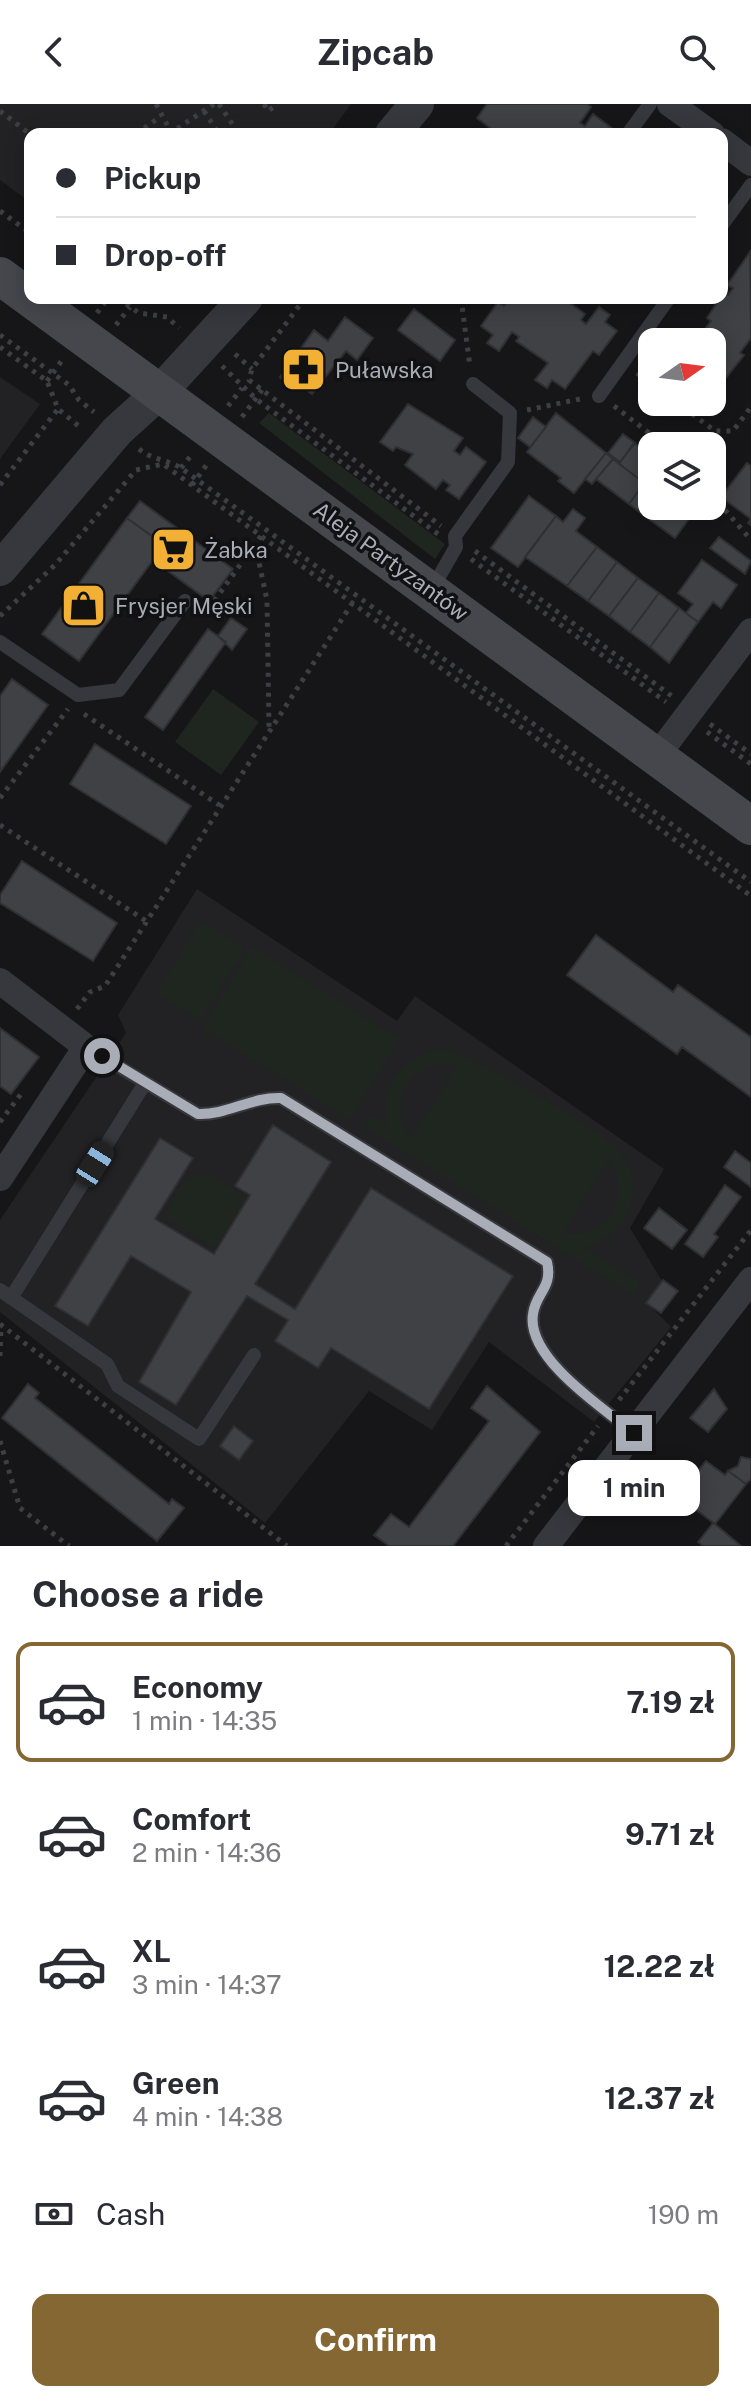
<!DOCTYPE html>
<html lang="en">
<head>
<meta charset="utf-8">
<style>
  body { margin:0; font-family:"Public Sans",sans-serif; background:#f7f7f7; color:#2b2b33; height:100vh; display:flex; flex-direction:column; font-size:30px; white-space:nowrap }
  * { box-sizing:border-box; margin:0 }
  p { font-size:26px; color:#7c7c81 }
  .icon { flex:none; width:44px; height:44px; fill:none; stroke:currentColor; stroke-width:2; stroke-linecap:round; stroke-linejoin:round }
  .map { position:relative; height:1442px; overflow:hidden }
  .sheet { display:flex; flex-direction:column; background:#fff; flex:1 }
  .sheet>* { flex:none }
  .banner { position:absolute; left:24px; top:24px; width:704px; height:176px; border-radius:16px; box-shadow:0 4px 20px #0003; display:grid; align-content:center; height:176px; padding:0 32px; background:#fff }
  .needle { width:52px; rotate:76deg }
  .controls { position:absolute; left:638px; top:224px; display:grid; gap:16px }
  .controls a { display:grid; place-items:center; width:88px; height:88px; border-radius:16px; background:#fff; box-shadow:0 4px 20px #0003; font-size:40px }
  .end { position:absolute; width:36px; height:36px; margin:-18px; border:10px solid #a8adb8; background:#111; box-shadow:0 0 0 4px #111 }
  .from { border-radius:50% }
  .bubble { position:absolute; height:56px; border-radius:16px; background:#fff; box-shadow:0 4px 20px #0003; font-size:26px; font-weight:700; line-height:56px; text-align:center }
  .car { position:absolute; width:24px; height:48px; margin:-24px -12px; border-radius:10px; box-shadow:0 0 6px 2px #0007; background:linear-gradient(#222 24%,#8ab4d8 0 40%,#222 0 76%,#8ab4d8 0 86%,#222 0) }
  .banner b { display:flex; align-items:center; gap:28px; height:76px; font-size:30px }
  .banner b+b { border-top:2px solid #e1e1e2 }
  .banner i { width:20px; height:20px; background:#2b2b33 }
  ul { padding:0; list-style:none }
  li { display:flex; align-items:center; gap:24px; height:120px; margin:0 16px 12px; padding:0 16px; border:4px solid transparent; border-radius:16px }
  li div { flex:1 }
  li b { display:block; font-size:30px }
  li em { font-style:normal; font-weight:700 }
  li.on { border-color:#856733 }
  li>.icon { width:72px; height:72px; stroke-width:1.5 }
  h2 { padding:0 32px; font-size:36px; line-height:96px }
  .pay { display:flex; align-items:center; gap:20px; height:88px; padding:0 32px; font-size:30px }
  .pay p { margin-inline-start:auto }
  .button { display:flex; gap:16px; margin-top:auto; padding:16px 32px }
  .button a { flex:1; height:92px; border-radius:16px; background:#856733; color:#fff; font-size:32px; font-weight:700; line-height:92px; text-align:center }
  header { display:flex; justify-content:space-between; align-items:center; height:104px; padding:0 32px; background:#fff; font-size:36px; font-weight:700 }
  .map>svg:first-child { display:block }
  .built { fill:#222225 }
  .green { fill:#1e261f; fill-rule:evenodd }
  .building { fill:#404145; stroke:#303034; stroke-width:2 }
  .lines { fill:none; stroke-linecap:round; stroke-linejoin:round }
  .path { stroke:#3d3f44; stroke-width:5; stroke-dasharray:4 6; stroke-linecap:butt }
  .service { stroke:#37383d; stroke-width:14 }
  .minor { stroke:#37383d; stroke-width:26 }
  .tertiary { stroke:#37383d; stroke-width:34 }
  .secondary { stroke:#45474d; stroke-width:38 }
  .route { stroke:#a8adb8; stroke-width:10 }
  .labels { text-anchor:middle; stroke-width:7; stroke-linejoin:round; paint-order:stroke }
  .poi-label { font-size:22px; fill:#a8adb8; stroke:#111113; text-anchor:start }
  .street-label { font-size:22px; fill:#a8adb8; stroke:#111113 }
</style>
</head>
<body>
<header><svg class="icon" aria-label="back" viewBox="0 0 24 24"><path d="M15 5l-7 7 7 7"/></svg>Zipcab<svg class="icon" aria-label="search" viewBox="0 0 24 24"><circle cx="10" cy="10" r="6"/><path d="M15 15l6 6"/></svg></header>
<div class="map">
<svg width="751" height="1442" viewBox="0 0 751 1442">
  <rect width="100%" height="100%" fill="#161618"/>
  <path class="built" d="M0,0H351L329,30H30V98L0,76Z
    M0,273L40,300L0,355Z
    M197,785L397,917L415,892L664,1065L630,1124L662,1177L647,1199L671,1223L594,1318L489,1238L432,1326L369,1287L265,1419L0,1208V1116L126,929L118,911Z"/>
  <path class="green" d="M269,309L445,440L435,455L259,319Z
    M213,585L259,618L221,671L175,638Z
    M201,817L245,844L200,917L156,890Z
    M252,843L400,935L350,1016L202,924Z
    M446,945C472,950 604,1028 620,1048C650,1086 626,1132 585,1144L641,1179L633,1191L364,1023L371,1011L388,1021C379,979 405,949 446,945ZM445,959L457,962L411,1034C388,1001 405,963 445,959ZM608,1056C636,1091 606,1136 563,1129Z
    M207,1069L247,1094L216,1144L163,1113L186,1075Z"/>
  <path class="building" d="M487,0H587L591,3L580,19L585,22L593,10L613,25L610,30H498L477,14Z
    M750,148L751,234L740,249L744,251L719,283L712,278V238H684L693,226L705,235L710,228L705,225L711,217L707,214L724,188L728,191L733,184L727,181Z
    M510,194H563L585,210L581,216L586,220L599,203L610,211L605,218L617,227L599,251L593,247L565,285L552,276L547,284L535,276L548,259L516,237L519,233L512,228L499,247L487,239L493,231L481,222L498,198L504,202Z
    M414,205L455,236L440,257L398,226Z
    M345,213L373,234L357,256L346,247L312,290L291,274L287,279L280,273L314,226L328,237Z
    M408,300L463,334L454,347L460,351L466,343L486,358L459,395L446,386L450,381L443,376L436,385L405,361L413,350L396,343L393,347L380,338Z
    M556,309L606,349L574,389L558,377L561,374L527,348Z
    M533,313L546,323L530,343L518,334Z
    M623,330L635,339L620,358L608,349Z
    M634,339L652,353V384L619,360Z
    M606,349L613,355L592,380L585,375Z
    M613,355L644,379L629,400L596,375Z
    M747,359L751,362V421L748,419L751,415L721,393Z
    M644,379L652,384V402H659L649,415L629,400Z
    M529,392L556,412L518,463L491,444Z
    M140,397L233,465L209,497L153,456L164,441L127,414Z
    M659,402H677L691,412L675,434L649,415Z
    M573,405L585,414L576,427L597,443L567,482L525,453L556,412L563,418Z
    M127,414L164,441L79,557L42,530Z
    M719,433L751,457L745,470L710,444Z
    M597,443L617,458L588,497L567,482Z
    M702,456L737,481L721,504L713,498L698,518L686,509L693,500L678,489Z
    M617,458L638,474L609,512L588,497Z
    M638,474L659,489L630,528L609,512Z
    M659,489L679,504L650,543L630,528Z
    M679,504L698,518L669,559L650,543Z
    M231,514L247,525L232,546L218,532Z
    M208,525L226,538L163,626L145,613Z
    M12,575L48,601L0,668V592Z
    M95,640L191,702L166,740L70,680Z
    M22,757L117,819L93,857L0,799V791Z
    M596,831L673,888L678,881L751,933V993L682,943L677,950L567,871Z
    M0,924L39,953L11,990L0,982Z
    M273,1021L331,1058L255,1180L295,1205L371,1084L513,1172L429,1305L331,1244L318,1264L275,1237L288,1216L247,1192L176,1301L139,1278L191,1188L131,1152L88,1222L55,1202L160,1034L193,1054L155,1115L214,1150L250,1091L235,1082Z
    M735,1047L751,1059V1083L724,1063Z
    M725,1081L741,1093L714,1130L718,1133L703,1153L685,1140Z
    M659,1104L687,1126L672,1145L644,1124Z
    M663,1176L678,1187L661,1209L646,1199Z
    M28,1280L39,1289L35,1294L169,1400L172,1395L184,1404L157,1437L2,1314Z
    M487,1282L540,1328L453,1442H389L374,1431L391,1410L409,1423L489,1317L471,1304Z
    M714,1285L727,1305L708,1328L690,1314Z
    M234,1322L253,1337L239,1356L220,1342Z
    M741,1353L751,1355V1375L746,1380L728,1367L738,1362Z
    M706,1357L725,1371L728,1367L746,1380L715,1420L678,1392Z
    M713,1419L715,1420L741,1442H703L698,1438Z"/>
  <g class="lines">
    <path class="path" d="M156,0L172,30
      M219,0L239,30
      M264,0L268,7L278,0
      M0,7L30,30
      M204,7L219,30
      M136,30L160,13
      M169,30L214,0
      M0,107L30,129
      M118,194L139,209L167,213L179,224
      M305,194L252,265L249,276L441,422
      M461,194L470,263
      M97,209L108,194
      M116,221L130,203
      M0,231L69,281L79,296L94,308
      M0,243L47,277L58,305L81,324
      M235,250L252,265
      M222,262L256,295L438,430
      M637,269L652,281
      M47,277L63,255
      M676,298L715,327H733L751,303
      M228,302L242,284
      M614,302L666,342
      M527,306L580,295
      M242,313L262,286
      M139,345C152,356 167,355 181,364L751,778
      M181,364L193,349
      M0,381L58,305
      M192,381L208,359
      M712,391L751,436
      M261,432L255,440L267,496L269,623
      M475,447L673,593
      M471,455L666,598
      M201,503L207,507L255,440
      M0,512L55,461L136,366L163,360L751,792
      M84,610L219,701
      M710,620L751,650
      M707,628L751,660
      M0,694L68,605
      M0,721L146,817
      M77,905L90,888L105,882L353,498
      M0,1018L24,986
      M0,1220L287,1442
      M0,1252L1,1222
      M619,1296L751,1126
      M0,1337L20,1404L69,1442
      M506,1442L598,1322"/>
    <path class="service" d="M628,30L650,0
      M722,121L751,81
      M599,292L669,194
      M432,485L456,443L455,432L508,358L510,309L473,280
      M0,538L78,591L119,586L185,497
      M86,943L198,1010C227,1011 251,993 281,994L547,1158C553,1185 536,1188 533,1210C527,1254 603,1304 634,1329
      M0,1186L107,1260L118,1282L199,1335L254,1251
      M11,1194L145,979"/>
    <path class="minor" d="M670,0L712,30
      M722,37L751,59
      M656,653L751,527
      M0,877L86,943L0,1074
      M546,1442L751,1176"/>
    <path class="tertiary" d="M392,30L417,0
      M0,465L117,327L159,289L246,194"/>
    <path class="secondary" d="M0,172L751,722"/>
  </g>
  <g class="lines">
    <path class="route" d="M102,952L198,1010C227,1011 251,993 281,994L547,1158C553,1184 536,1188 533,1210C526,1254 603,1304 634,1329"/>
  </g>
  <defs>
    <symbol id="pharmacy-square" viewBox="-11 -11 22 22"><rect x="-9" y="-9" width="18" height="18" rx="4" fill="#f2b134" stroke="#111113"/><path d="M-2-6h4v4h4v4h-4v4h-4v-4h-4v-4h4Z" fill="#111"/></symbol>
    <symbol id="supermarket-square" viewBox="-11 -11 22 22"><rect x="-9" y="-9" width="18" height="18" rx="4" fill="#f2b134" stroke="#111113"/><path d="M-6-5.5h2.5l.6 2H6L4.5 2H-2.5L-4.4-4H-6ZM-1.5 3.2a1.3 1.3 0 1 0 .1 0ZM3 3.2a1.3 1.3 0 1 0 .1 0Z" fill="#111"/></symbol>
    <symbol id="shop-square" viewBox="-11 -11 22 22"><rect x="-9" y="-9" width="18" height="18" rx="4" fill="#f2b134" stroke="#111113"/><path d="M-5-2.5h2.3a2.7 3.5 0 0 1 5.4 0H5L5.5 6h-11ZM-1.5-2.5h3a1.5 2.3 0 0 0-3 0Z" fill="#111"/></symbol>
  </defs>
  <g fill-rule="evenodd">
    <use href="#pharmacy-square" x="278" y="240" width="51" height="51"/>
    <use href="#supermarket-square" x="148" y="420" width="51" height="51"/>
    <use href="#shop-square" x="58" y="476" width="51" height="51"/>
  </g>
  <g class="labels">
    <g class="poi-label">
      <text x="335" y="274">Puławska</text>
      <text x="204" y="454">Żabka</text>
      <text x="115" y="510">Frysjer Męski</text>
    </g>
    <g class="street-label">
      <text transform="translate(391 457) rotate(36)" y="8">Aleja Partyzantów</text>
    </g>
  </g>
</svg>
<div class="controls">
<a><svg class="needle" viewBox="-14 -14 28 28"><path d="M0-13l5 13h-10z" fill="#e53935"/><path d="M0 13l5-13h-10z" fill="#7c7c81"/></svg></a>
<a><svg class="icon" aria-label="layers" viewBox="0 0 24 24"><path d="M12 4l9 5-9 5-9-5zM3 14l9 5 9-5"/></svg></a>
</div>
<i class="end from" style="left:102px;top:952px"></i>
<i class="end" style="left:634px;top:1329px"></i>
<div class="bubble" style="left:568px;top:1356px;width:132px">1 min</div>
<i class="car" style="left:95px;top:1060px;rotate:32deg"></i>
<div class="banner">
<b><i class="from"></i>Pickup</b>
<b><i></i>Drop-off</b>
</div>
</div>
<section class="sheet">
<h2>Choose a ride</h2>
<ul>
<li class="on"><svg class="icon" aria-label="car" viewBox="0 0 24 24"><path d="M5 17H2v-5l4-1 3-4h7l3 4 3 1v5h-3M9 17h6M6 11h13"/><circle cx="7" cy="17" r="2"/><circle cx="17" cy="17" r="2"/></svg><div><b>Economy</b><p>1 min · 14:35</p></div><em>7.19 zł</em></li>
<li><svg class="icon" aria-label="car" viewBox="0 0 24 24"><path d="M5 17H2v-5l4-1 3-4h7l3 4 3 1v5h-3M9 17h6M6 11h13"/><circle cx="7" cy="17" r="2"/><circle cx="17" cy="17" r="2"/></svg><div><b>Comfort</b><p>2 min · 14:36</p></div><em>9.71 zł</em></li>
<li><svg class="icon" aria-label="car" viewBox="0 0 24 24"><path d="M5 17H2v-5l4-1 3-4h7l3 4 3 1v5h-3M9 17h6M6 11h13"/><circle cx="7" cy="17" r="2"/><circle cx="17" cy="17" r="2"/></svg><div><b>XL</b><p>3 min · 14:37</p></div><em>12.22 zł</em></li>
<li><svg class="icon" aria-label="car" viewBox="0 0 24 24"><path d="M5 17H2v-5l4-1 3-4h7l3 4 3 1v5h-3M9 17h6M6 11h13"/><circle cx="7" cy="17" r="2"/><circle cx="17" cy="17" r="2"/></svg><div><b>Green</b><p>4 min · 14:38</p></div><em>12.37 zł</em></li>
</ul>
<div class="pay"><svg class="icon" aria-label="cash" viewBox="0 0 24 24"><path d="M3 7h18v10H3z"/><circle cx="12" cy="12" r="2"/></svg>Cash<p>190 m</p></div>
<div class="button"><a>Confirm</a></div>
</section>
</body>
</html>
